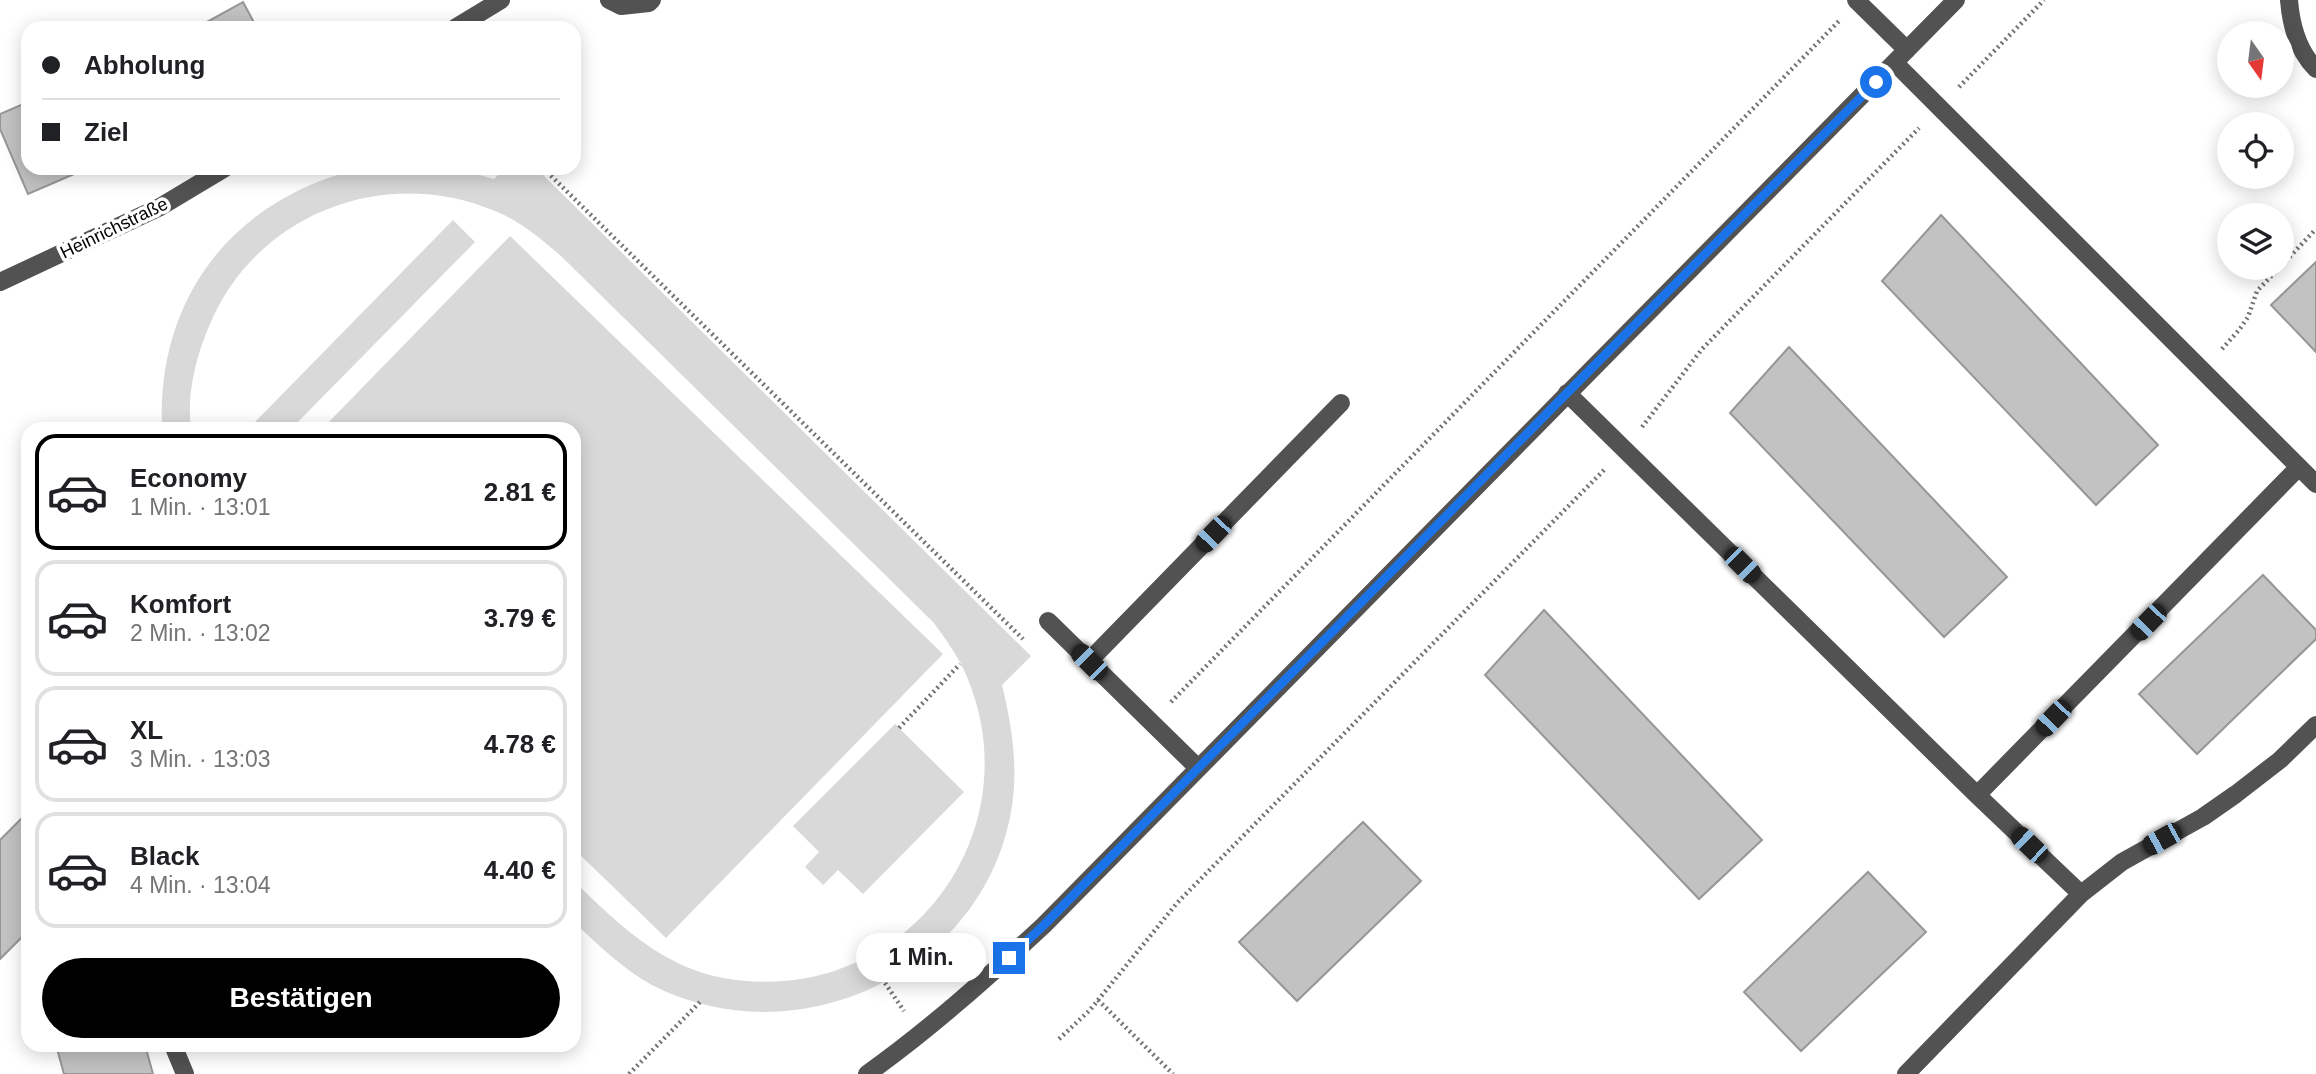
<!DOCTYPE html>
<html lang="de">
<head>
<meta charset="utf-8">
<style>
  body { margin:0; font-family:Helvetica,sans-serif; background:#f2f2f2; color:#202124; height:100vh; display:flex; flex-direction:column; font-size:26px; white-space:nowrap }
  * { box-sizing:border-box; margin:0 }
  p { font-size:23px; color:#757577 }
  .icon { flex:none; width:38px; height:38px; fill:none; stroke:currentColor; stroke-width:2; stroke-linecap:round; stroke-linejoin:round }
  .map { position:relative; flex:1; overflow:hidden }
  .sheet { position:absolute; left:21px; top:422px; width:560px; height:630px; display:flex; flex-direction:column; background:#fff; border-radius:21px; box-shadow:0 4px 18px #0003 }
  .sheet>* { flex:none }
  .banner { position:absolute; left:21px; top:21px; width:560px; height:154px; border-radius:21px; box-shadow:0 4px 18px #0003; display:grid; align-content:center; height:154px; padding:0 21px; background:#fff }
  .needle { width:46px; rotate:166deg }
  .fabs { position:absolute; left:2217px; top:21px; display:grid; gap:14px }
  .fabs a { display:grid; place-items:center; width:77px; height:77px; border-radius:50%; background:#fff; box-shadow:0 4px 18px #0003; font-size:35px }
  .end { position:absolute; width:32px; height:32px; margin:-16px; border:9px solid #1a73e8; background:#fff; box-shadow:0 0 0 4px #fff }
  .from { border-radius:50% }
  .bubble { position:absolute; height:49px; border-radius:24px; background:#fff; box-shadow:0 4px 18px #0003; font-size:23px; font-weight:700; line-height:49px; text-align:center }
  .car { position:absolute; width:21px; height:42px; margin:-21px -10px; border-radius:9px; box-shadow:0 0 5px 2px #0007; background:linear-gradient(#222 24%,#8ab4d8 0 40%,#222 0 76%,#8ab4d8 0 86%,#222 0) }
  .banner b { display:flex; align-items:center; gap:24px; height:66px; font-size:26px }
  .banner b+b { border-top:2px solid #e0e0e0 }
  .banner i { width:18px; height:18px; background:#202124 }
  ul { padding:12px 0 0; list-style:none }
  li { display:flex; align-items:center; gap:21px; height:116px; margin:0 14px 10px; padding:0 7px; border:4px solid #e0e0e0; border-radius:21px }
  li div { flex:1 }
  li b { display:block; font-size:26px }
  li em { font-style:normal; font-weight:700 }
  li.current { border-color:#000 }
  li>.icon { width:63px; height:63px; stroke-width:1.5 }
  .primary-button { display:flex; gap:14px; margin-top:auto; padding:14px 21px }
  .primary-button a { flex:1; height:80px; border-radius:42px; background:#000; color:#fff; font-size:28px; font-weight:700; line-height:80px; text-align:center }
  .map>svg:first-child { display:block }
  .green { fill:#d9d9d9 }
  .building { fill:#c2c2c2; stroke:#969696; stroke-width:2 }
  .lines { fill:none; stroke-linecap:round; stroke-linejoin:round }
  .path { stroke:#747474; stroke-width:4.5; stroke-dasharray:2 3.5; stroke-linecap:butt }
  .minor { stroke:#525252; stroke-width:18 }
  .route { stroke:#1a73e8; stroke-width:9 }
  .labels { text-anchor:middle; stroke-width:7; stroke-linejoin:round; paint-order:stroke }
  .street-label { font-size:18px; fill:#000; stroke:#fff }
</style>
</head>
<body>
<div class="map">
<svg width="2316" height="1074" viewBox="0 0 2316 1074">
  <rect width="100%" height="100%" fill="#fff"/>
  <path class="green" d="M363,168H454L494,179L505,168H536L1031,656L1002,685C1012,726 1018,765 1012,806C987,971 798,1060 652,985C623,969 598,945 574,922V881C611,917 647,953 697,971C739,986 795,985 837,970C957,928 1017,795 967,677C959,657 946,640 934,623L561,256C541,239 520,221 495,211C389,166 264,210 214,315C198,349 186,391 191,429H162C156,296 235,197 363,168Z
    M453,220L475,242L291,429H248Z
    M510,236L943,654L666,938L574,849V429H322Z
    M895,724L964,792L863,894L838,870L823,885L805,867L819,852L793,826Z"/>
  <path class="building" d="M243,2L257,28H196Z
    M28,102V168H88L28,194L0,129V114Z
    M1941,215L2158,445L2096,505L1882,281Z
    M2316,262V352L2271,305Z
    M1789,347L2007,577L1944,637L1730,413Z
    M2263,575L2316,630V639L2197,754L2139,694Z
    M1544,610L1762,840L1699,899L1485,675Z
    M28,812V931L0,959V840Z
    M1363,822L1421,881L1297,1001L1239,942Z
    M1868,872L1926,932L1801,1051L1744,992Z
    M56,1045H145L153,1074H64Z"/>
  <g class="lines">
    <path class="path" d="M1959,87L2044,0
      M543,168L1023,639
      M2282,265L2316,229
      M2222,349L2239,330L2248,317L2257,291L2279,268
      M1642,427L1702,349L1919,128
      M1171,702L1839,21
      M899,728L960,664
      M885,983L904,1011
      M1098,1000L1173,1074
      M1059,1039L1090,1010L1177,903L1604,470
      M629,1074L700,1002"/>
    <path class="minor" d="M609,0L621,6L649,3L652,0
      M1856,0L1907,50
      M2289,0C2291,25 2298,51 2316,69
      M455,28L501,0
      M1895,63L2316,484
      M0,282L160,207L225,168
      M1567,393L1977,795L2081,894L2122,862L2203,817L2236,794L2280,760L2316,725
      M1048,621L1198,768
      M1089,661L1341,403
      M1977,795L2299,467
      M173,1045L185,1074
      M867,1074C930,1029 987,978 1044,925L1956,0
      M1906,1074L2081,894"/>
  </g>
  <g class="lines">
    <path class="route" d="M1009,958L1044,925L1567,393L1876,82"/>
  </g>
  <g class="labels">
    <g class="street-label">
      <text transform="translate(114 228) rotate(-26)" y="6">Heinrichstraße</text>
    </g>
  </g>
</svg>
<div class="fabs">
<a><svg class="needle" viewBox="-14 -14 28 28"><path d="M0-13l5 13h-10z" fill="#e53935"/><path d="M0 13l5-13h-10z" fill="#757577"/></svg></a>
<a><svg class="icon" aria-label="locate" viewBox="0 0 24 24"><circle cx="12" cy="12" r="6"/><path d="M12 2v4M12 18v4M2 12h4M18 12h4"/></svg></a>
<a><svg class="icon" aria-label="layers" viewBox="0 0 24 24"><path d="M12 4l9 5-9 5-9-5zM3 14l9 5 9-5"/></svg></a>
</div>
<i class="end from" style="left:1876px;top:82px"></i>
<i class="end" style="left:1009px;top:958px"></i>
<div class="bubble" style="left:856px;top:933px;width:130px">1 Min.</div>
<i class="car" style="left:1213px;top:534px;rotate:224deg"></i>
<i class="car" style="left:1742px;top:565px;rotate:135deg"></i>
<i class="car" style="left:2148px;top:622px;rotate:224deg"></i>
<i class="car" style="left:1089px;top:662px;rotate:315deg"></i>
<i class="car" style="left:2053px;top:718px;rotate:224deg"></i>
<i class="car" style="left:2162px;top:839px;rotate:241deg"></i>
<i class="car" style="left:2029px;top:845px;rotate:314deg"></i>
<div class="banner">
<b><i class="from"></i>Abholung</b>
<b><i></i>Ziel</b>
</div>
<section class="sheet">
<ul>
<li class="current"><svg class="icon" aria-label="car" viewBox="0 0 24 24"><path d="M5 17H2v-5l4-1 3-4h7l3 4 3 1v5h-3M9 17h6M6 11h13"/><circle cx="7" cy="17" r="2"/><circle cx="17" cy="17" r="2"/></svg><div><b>Economy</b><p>1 Min. · 13:01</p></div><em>2.81 €</em></li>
<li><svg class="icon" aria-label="car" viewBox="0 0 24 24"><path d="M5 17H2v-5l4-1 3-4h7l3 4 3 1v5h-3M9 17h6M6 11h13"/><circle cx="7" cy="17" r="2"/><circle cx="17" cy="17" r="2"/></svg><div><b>Komfort</b><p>2 Min. · 13:02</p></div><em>3.79 €</em></li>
<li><svg class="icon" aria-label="car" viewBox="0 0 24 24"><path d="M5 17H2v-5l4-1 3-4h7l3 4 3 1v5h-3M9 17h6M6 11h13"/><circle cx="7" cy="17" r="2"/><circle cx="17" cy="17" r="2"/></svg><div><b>XL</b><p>3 Min. · 13:03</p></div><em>4.78 €</em></li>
<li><svg class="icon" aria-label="car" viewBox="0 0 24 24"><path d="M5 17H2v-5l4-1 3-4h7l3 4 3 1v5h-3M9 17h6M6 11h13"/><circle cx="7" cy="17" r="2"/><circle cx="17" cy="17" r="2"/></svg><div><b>Black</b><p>4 Min. · 13:04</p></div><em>4.40 €</em></li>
</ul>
<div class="primary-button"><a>Bestätigen</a></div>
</section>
</div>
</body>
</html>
